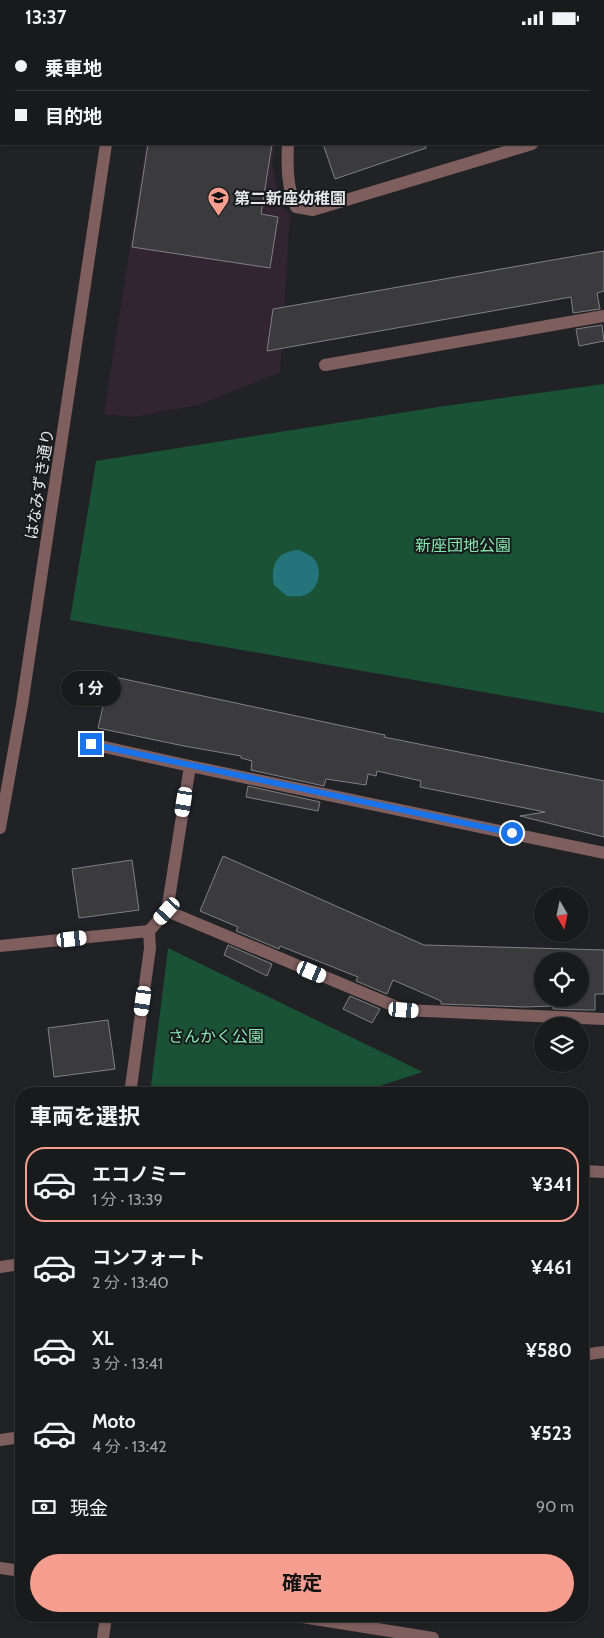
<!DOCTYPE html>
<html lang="ja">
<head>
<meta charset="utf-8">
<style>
  body { margin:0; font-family:Cabin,"Noto Sans JP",sans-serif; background:#222325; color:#f1f3f6; height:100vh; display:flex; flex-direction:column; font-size:19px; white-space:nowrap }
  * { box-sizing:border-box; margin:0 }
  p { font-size:16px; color:#9fa1a3 }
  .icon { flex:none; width:28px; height:28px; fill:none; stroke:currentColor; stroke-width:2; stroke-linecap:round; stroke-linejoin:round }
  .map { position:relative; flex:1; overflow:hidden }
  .sheet { position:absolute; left:15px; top:1052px; width:574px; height:535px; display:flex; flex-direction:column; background:#191a1c; border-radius:20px; box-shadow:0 1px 4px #0004,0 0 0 1px #37383b }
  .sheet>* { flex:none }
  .banner { position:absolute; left:0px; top:0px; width:605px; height:110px; box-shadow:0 1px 4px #0004,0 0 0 1px #37383b; display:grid; align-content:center; height:110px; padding:0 15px; background:#191a1c }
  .needle { width:32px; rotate:171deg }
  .controls { position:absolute; left:534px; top:852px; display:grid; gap:10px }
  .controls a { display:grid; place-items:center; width:55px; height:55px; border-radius:50%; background:#191a1c; box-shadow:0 1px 4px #0004,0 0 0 1px #37383b; font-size:25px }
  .end { position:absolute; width:22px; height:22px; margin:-11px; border:6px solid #1a73e8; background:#fff; box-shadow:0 0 0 2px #fff }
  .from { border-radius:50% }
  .bubble { position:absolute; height:35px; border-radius:18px; background:#191a1c; box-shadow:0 1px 4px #0004,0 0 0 1px #37383b; font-size:16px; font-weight:700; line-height:35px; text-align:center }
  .car { position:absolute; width:15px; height:30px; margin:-15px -8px; border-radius:6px; box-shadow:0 0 4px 1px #0007; background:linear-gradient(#fff 24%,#345 0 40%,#fff 0 76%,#345 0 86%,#fff 0) }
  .banner b { display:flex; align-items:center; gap:18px; height:48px; font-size:19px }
  .banner b+b { border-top:1px solid #37383b }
  .banner i { width:12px; height:12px; background:#f1f3f6 }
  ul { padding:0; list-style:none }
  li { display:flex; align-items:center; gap:15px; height:75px; margin:0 10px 8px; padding:0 5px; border:2px solid transparent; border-radius:20px }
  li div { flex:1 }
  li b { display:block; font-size:19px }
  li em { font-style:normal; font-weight:700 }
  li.selected { border-color:#f59d8f }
  li>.icon { width:45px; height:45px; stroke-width:1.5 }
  h2 { padding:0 15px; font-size:22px; line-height:60px }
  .pay { display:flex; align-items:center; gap:12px; height:55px; padding:0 15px; font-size:19px }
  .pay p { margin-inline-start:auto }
  .cta { display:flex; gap:10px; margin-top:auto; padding:10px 15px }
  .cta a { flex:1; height:58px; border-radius:30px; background:#f59d8f; color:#111; font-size:20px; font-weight:700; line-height:58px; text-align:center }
  .status { display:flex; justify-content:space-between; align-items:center; height:35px; padding:0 25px; background:#191a1c; direction:ltr }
  .status svg { height:14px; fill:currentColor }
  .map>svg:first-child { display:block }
  .education { fill:#322431 }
  .green { fill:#195235 }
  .water { fill:#23757b }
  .building { fill:#3b3b3e; stroke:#808084; fill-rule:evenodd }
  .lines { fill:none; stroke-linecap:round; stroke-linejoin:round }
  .minor { stroke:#7f5e5e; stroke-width:12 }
  .route { stroke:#1a73e8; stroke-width:6 }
  .labels { text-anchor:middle; stroke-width:4; stroke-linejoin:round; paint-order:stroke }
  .poi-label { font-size:16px; font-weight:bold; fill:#e5e6e8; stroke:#18191c; text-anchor:start }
  .street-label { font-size:16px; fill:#e5e6e8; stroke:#18191c }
  .park-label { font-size:16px; fill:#85e9af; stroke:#18191c }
</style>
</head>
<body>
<div class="status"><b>13:37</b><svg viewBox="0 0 49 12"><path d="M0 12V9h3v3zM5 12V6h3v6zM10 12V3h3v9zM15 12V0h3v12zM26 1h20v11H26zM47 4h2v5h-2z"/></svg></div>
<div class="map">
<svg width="604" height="1603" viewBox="0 0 604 1603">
  <rect width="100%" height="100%" fill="#212225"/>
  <path class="education" d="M146,109H275L272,129L279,163L284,174L290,180L280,337L198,370L133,382L104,379Z"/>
  <path class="green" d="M604,349V678L70,585L96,426L438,372Z
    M168,913L423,1037L354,1059H150Z"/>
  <path class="water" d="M299,515C303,517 309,519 313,523C324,534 319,557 302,561C298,562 292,561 287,561L274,550C270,529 278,516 299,515Z"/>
  <path class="building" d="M148,109H272L261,179L278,182L270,233L132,212Z
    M323,109H425L426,113L335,144Z
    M604,216V256L597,258L600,274L573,278L571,262L267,316L273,274Z
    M602,290L604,306L579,311L576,294Z
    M110,641L385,700L384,702L604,746V802L520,781L545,777L420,752L421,746L377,736L376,741L368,739L366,750L326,744L324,751L251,735L252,726L241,723V721L184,711L98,693Z
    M248,751L320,767L318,776L246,762Z
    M223,821L424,910L604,915V959H595V975H585L553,974V971L525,972L441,969V966L393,945L387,959L356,946L358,942L280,911L279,914L236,896L238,892L200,876ZM542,926H580V964H542Z
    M132,825L139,875L79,883L72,834Z
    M228,910L272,929L267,941L224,920Z
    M350,961L380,974L372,988L343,974Z
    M108,985L115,1034L54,1042L48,993Z"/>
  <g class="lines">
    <path class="minor" d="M122,1V0
      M299,1V0
      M288,109C287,131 287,152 296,172L313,175L532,109
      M325,330L604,281
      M91,709L190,731L167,876L149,896
      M190,731L604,818
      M0,793L22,670L106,109
      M167,876L404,975L604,984
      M0,911L149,896L150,913L130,1059
      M582,1136L604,1137
      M0,1232L21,1229
      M582,1320L604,1317
      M0,1405L21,1402
      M0,1533L21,1536
      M296,1581L433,1603
      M103,1603L106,1581"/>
  </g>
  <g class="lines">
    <path class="route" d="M91,709L512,798"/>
  </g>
  <defs>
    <symbol id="school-pin" viewBox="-11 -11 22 30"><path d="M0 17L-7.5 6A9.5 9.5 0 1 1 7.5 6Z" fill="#f59d8f" stroke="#18191c"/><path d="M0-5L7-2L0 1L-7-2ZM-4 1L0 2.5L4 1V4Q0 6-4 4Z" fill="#111"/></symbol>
  </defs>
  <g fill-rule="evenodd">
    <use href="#school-pin" x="206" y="150" width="25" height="34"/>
  </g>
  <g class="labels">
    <g class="poi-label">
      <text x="234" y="169">第二新座幼稚園</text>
    </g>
    <g class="street-label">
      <text transform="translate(39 449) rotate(-81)" y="6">はなみずき通り</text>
    </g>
    <g class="park-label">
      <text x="463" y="516">新座団地公園</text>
      <text x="216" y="1007">さんかく公園</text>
    </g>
  </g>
</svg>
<div class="controls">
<a><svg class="needle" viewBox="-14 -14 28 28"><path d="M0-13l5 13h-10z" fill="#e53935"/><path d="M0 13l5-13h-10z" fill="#9fa1a3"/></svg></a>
<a><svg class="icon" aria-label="locate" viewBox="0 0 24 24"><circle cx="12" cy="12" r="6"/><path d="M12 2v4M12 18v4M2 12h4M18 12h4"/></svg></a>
<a><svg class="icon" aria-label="layers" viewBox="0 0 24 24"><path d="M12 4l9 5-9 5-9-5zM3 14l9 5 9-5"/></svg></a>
</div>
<i class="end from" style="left:512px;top:798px"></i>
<i class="end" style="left:91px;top:709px"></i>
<div class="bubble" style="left:61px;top:636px;width:60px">1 分</div>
<i class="car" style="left:184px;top:767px;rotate:189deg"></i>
<i class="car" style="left:167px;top:876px;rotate:222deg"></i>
<i class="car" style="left:72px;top:904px;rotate:84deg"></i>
<i class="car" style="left:312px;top:937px;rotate:113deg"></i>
<i class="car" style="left:143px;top:966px;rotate:188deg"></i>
<i class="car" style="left:404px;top:975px;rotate:94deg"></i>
<div class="banner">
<b><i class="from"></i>乗車地</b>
<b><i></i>目的地</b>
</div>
<section class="sheet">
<h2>車両を選択</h2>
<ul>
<li class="selected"><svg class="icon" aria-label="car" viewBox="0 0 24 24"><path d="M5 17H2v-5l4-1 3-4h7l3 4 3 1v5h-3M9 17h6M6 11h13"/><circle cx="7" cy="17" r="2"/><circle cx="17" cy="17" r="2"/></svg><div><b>エコノミー</b><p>1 分 · 13:39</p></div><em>¥341</em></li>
<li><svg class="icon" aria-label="car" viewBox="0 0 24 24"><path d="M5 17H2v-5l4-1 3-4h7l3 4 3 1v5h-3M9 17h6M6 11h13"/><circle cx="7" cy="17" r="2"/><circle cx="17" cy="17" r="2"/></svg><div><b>コンフォート</b><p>2 分 · 13:40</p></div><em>¥461</em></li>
<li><svg class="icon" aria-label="car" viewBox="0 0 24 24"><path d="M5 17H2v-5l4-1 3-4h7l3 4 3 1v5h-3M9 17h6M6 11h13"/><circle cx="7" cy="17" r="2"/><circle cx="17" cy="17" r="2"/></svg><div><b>XL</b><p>3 分 · 13:41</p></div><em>¥580</em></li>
<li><svg class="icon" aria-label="car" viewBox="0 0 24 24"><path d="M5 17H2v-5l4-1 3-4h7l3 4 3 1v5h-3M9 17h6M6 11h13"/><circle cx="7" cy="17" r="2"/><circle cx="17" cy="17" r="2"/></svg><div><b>Moto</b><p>4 分 · 13:42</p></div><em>¥523</em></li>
</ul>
<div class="pay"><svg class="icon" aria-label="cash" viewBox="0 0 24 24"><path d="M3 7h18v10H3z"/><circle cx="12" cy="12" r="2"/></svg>現金<p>90 m</p></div>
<div class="cta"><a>確定</a></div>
</section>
</div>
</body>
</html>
